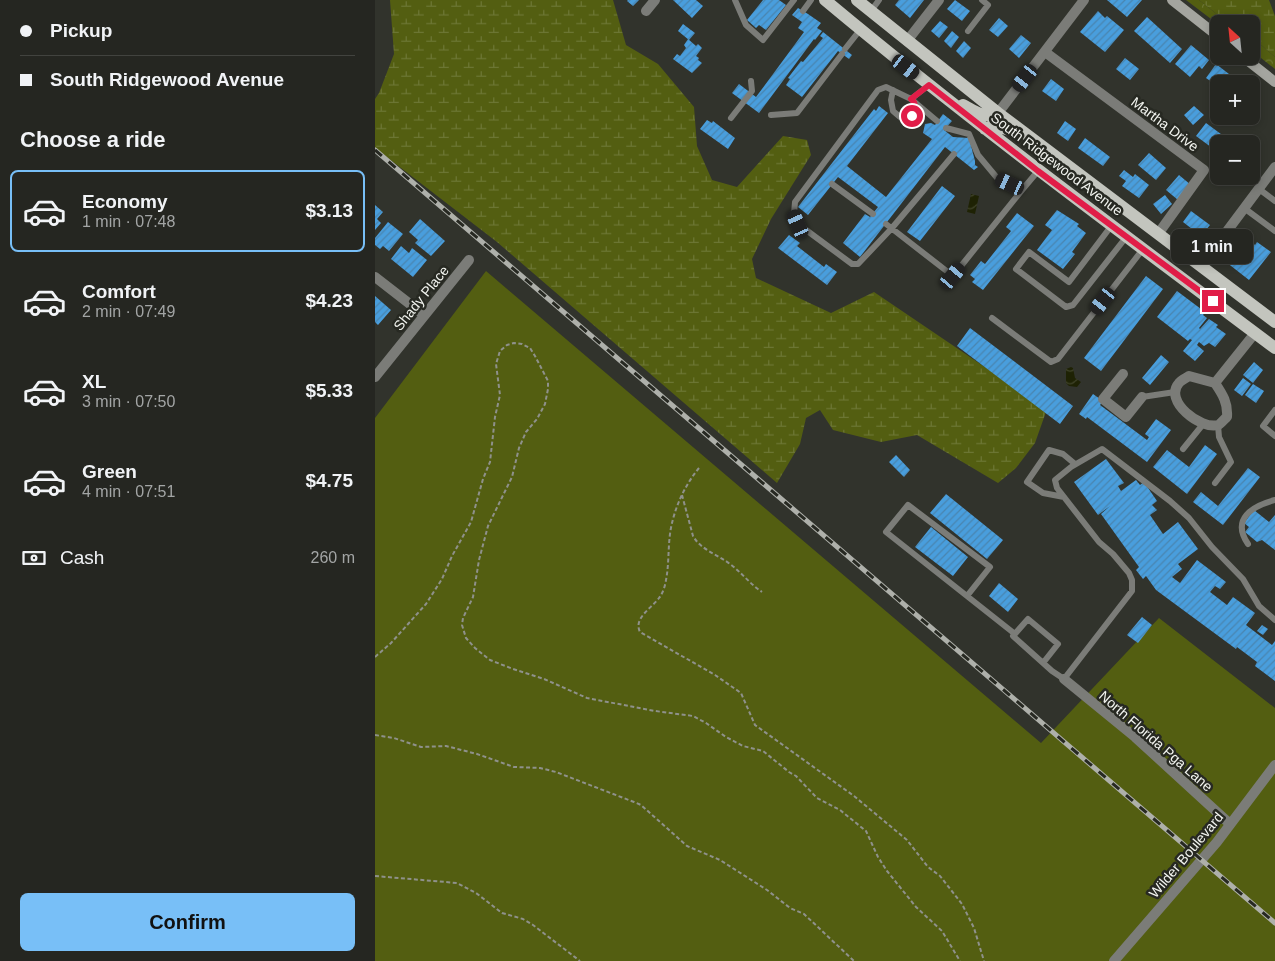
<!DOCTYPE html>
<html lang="en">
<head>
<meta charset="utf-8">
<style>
  body { margin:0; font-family:Helvetica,sans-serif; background:#31322e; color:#f1f3f6; height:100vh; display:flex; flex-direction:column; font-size:19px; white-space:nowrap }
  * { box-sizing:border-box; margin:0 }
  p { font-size:16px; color:#a3a5a5 }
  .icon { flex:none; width:28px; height:28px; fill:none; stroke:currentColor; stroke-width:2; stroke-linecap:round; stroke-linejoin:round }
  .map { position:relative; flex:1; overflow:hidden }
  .sheet { display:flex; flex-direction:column; background:#252621; width:375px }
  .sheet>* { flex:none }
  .guide { display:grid; align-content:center; height:110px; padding:0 20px; background:#252621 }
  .needle { width:32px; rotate:333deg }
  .controls { position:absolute; left:835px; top:15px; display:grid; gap:10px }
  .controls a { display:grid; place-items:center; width:50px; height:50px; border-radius:8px; background:#252621; box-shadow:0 2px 8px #0003,0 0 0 1px #42433f; font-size:25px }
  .end { position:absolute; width:22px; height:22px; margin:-11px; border:6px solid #e11d48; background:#fff; box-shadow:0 0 0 2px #fff }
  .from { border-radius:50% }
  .bubble { position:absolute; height:35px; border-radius:8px; background:#252621; box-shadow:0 2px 8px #0003,0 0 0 1px #42433f; font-size:16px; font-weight:800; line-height:35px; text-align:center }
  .car { position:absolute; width:15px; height:30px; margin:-15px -8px; border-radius:6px; box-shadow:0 0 4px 1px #0007; background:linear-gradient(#222 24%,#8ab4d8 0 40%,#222 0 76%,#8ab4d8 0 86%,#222 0) }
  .guide b { display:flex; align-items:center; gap:18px; height:48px; font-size:19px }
  .guide b+b { border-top:1px solid #42433f }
  .guide i { width:12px; height:12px; background:#f1f3f6 }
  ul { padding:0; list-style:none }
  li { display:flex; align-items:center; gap:15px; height:82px; margin:0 10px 8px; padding:0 10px; border:2px solid transparent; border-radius:8px }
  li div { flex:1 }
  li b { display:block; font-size:19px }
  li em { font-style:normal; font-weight:800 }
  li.current { border-color:#78bff7 }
  li>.icon { width:45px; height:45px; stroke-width:1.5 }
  h2 { padding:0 20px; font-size:22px; line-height:60px }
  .pay { display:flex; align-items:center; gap:12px; height:55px; padding:0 20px; font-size:19px }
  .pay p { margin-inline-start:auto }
  .primary-button { display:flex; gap:10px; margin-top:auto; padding:10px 20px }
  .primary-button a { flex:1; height:58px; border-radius:8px; background:#78bff7; color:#111; font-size:20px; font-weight:800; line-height:58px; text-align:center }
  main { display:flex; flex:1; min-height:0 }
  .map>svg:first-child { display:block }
  .grass { fill:#535e11 }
  .forest { fill:url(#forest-crowns) }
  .wetland { fill:url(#wetland-marsh) }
  .water { fill:url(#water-waves) }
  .building { fill:url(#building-hatch) }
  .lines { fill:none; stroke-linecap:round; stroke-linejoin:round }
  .path { stroke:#8f918b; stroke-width:2; stroke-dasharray:4 2.5; stroke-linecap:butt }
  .lane { stroke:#7b7c78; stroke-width:6 }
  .street { stroke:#7b7c78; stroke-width:10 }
  .secondary { stroke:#a4a59f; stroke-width:10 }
  .primary { stroke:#c3c5be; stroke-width:12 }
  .rail-casing { stroke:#aeb0aa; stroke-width:5 }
  .rail { stroke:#272922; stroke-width:3; stroke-dasharray:9; stroke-linecap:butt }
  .route { stroke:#e11d48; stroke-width:6 }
  .labels { text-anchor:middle; stroke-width:5; stroke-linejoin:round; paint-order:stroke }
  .street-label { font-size:14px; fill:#f3f5f0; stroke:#272922 }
</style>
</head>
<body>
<main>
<section class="sheet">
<div class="guide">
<b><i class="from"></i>Pickup</b>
<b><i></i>South Ridgewood Avenue</b>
</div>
<h2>Choose a ride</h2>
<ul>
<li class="current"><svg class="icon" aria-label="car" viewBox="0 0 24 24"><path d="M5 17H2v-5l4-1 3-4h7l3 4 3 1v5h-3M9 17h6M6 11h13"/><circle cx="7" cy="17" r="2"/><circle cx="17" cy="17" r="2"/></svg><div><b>Economy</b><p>1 min · 07:48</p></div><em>$3.13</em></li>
<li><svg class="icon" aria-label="car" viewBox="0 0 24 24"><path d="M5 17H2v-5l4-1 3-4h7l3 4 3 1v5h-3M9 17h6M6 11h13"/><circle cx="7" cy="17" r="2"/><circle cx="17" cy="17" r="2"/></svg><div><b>Comfort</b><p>2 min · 07:49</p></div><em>$4.23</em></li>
<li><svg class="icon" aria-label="car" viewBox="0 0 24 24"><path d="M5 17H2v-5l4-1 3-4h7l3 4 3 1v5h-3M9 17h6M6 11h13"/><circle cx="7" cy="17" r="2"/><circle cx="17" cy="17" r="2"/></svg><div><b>XL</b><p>3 min · 07:50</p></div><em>$5.33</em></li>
<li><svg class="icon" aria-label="car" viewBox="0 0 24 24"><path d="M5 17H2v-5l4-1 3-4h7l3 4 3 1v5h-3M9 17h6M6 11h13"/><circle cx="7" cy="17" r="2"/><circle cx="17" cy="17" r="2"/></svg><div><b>Green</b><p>4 min · 07:51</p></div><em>$4.75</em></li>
</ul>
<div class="pay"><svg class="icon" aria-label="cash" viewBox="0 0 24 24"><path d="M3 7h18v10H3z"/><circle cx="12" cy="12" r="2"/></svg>Cash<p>260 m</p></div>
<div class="primary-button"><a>Confirm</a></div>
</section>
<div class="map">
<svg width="900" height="961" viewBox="0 0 900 961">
  <defs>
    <pattern id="forest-crowns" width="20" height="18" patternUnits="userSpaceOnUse" patternTransform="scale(1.25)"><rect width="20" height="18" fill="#535e11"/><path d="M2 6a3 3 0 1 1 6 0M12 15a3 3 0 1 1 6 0" fill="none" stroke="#6c7634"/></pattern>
    <pattern id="wetland-marsh" width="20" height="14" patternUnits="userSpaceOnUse" patternTransform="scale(1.25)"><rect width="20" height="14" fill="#535e11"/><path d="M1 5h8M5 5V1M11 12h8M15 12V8" fill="none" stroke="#6c7634"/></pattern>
    <pattern id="water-waves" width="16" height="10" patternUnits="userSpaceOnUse" patternTransform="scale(1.25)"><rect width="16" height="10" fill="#1e2204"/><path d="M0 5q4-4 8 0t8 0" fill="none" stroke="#3f4329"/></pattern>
    <pattern id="building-hatch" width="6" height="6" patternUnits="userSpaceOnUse" patternTransform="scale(1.25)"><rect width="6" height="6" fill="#499edd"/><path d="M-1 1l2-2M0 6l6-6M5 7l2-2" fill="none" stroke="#4985b0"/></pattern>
  </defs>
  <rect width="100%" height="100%" fill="#31332c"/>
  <path class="grass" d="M111,271L666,743L784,618L900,708V961H0V418Z"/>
  <path class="forest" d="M811,0H824L843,15L858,24H844V25Z
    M876,36L900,57V69L876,50Z"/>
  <path class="wetland" d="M15,0H238L251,45L283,64L319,107L322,146L337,180L362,187L408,136L432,140L436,155L396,219L377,259L381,278L456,313L499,292L672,409L660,443L641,468L623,483L542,435L506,442L458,430L445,410L431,418L425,444L402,483L122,242L0,148V99L4,93L19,54Z
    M824,0H894L900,16V57L876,36V24H858L843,15Z"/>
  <path class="water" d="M596,194L604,196L600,214L592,212Z
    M696,367L698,368L700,378L706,382L702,387L694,386L691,383V369Z"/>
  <path class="building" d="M253,0H264L258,6L252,1Z
    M298,0H321L328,6L317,18Z
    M388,0H404L411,5L391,30L384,25L381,28L372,20Z
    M524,0H549L535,18L520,5Z
    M580,0L595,11L587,21L572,9Z
    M732,0H767L752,17Z
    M423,8L433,14L446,23L442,28L447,31L440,40L439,39L384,113L357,93L364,84L381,97L429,32L423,28L427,22L417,15Z
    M723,11L730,18L732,16L749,30L730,52L705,32Z
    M772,17L807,49L795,63L759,31Z
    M624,18L633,26L623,37L614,30Z
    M565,21L573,27L564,38L556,31Z
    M308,24L320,33L314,40L303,31Z
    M577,31L584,37L576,48L569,41Z
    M448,32L477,55L474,59L463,51L427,97L411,85L415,79L413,78L426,61L428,62L448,38L445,36Z
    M646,35L656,43L644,58L634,49Z
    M313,39L321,46L323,44L327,48L321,56L324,58L323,60L327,63L317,73L298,59L302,54L305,56L311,48L309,45Z
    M589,41L596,48L588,58L581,51Z
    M816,45L834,60L827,69L824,66L815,77L800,64Z
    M750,58L764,69L755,80L741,69Z
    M841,64L867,84H844V87L831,78Z
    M676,79L689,89L681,101L667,91Z
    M876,91L886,98L876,112Z
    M504,106L513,113L472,166L511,197L557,139L548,133L550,124L556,123L560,125L568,114L577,121L569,130L578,137L594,138L600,161V165L603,167L599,170L570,147L485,257L468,243L490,214L495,217L503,207L463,177L433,215L423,207L499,109L501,111Z
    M819,106L829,115L818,125L809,115Z
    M332,120L337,123L338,121L360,138L353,149L325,129Z
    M690,121L701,129L693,141L682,133Z
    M831,123L854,140L851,144H844V153L821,136Z
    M710,138L735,157L728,166L703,148Z
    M774,153L791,168L781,180L763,165Z
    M749,170L758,177L760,174L774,185L764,198L747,186L751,181L744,176Z
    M804,175L816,185L803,200L791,190Z
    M567,186L580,196L545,241L532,232Z
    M790,195L797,204L786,214L778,204Z
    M0,205L8,212L2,219L6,223L0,230Z
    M682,210L704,224L702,226L711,233L697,252L700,254L688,269L662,250L677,230L670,225Z
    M816,211L835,225L826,236L808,222Z
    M642,213L659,226L608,290L597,282L600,279L595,275L606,261L610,264L636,231L631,227Z
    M45,219L70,241L56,256L40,243L43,240L34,232Z
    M13,222L28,234L14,251L8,246L5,249L0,245V238Z
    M414,235L425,243L422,246L449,267L451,264L462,272L452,285L403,248Z
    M873,239L880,245L882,242L896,252L874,280L851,262L860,250L859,249L862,245L867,248Z
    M26,246L34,253L37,248L52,260L38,277L16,259Z
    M771,276L788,289L726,371L709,358Z
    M802,291L830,312L828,315L832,318L824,328L825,329L834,319L843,325L841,327L851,334L840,347L834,343L829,346L824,342L822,345L829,351L820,361L808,351L817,340L815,339L813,341L782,317Z
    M0,296L16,310L3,325L0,322Z
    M595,328L698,406L685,424L582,346Z
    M786,355L794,362L775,385L767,378Z
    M879,362L888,370L878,383L868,375Z
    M868,378L876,384L867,396L859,390Z
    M878,384L889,391L881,403L870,395Z
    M718,394L728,401L725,405L772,440L774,437L770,434L781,419L796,430L772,462L712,417L711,419L704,414Z
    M830,445L842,454L812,494L778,467L792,450L814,467Z
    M521,455L535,470L529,477L514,462Z
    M731,459L749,483L743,486L746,491L761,480L765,485L769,482L782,501L777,505L782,510L775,515L788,534L803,522L823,549L803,564L807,569L797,577L805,583L822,560L851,582L845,589L840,586L835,592L852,605L858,597L880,613L871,625L897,645L900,641V681L880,666L882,662L862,647L861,649L781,590L771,576L768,579L761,570L764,567L726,514L735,506L723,515L699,482Z
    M873,468L885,477L848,525L818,502L826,492L843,506Z
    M571,494L628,540L612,559L555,513Z
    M879,510L894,522L900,515V550L887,540L882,542L870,532L874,527L869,523Z
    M556,527L593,557L578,576L540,547Z
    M624,583L643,599L633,612L614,596Z
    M767,617L777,625L763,643L752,635Z
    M887,625L893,629L888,635L882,631Z"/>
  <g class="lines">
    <path class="path" d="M324,468C309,486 298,511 295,534C293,549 294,565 291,580C290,586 288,593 284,598C277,608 258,618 265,632L340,675L366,693L380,725L479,796L532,840L553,867L565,876L587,904L599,928L609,961
      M307,495L318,536C326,550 342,554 355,564C366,572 375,584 387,592
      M0,657L16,643L51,604L67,579L77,556L96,522L108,479L115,462L120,417L125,395L121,364L125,351L132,345L139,343L147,344L155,348L160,356L173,381V389L170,404L162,419L151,432L144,448L137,477L113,526L104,560L98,597L88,618L87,625L91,638L100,648L115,660L138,669L169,679L212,698L280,711L318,716L331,723L351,737L368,746L388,751L414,772L421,776L442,798L465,810L491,831L503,857L512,871L541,907L567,931L585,961
      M0,735L19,738L46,747L71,746L102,754L139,767L165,768L181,772L259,802L266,805L312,846L345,860L392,890L415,908L429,914L479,961
      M0,876L82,883L101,893L127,913L148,919L158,925L205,961"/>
    <path class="lane" d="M360,0L371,25L388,40L419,0
      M428,11L436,0
      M496,11L504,0
      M593,31L613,5L607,0
      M470,49L485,30
      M518,90L516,100L518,111L525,117L537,116L541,110L539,102
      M536,99L554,85
      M396,115L422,113L467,54
      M356,118L377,91L376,81
      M562,121L536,99L511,87L503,90L420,202L419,214L423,224L477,264H483L517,228L579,154
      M457,184L498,214
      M884,189L900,201
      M647,190L663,171
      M869,208L900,231
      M511,224L578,276L647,190L623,179L603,155L594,134L571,128
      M737,225L694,282L654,252L641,269L691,307L698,305L752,236
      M617,318L676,362L683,359L768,249
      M767,397L800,392
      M900,410L888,426L900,436
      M808,449L829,423
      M840,483L856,462L844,437L843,425
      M689,497L668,493L652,482L674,450L688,454L700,464
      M873,544C856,519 877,506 900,500
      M592,596L615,567L533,505L511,532L640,634
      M668,663L683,644L653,619L638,636L677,671L689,679L757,591V580L754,573L738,554L724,542L682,488L680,480L696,467L727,449L795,501L814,518L837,547L868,579L884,606L900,620"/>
    <path class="street" d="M271,11L280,0
      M532,41L564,0
      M670,52L829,170L783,234
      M623,113L709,0
      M826,266L900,167
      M0,277L49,315
      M748,374L728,399L751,417L767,397
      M0,377L94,260
      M840,383C848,395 853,403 852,417C849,419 846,424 843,425C826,430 788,401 804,383C806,380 811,378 814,376L840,383L880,333
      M689,679L760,737L855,824
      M739,961L842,842L900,765"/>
    <path class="secondary" d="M797,0L844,37
      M867,56L900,82"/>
    <path class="primary" d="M450,0C596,122 748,234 900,348
      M482,0L623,113L900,322
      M588,105C599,111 611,120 623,113
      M610,129C621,124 634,130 645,133"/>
    <defs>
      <path id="rail" d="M0,150L900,923"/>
    </defs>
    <use href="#rail" class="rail-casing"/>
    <use href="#rail" class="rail"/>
  </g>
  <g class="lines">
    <path class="route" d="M537,116L541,110L539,102L536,99L554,85L663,171L838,301"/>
  </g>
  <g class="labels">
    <g class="street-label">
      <text transform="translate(790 124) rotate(37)" y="5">Martha Drive</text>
      <text transform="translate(682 164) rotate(37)" y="5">South Ridgewood Avenue</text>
      <text transform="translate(46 298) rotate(-51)" y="5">Shady Place</text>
      <text transform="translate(781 741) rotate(41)" y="5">North Florida Pga Lane</text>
      <text transform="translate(811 855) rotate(-50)" y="5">Wilder Boulevard</text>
    </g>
  </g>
</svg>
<div class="controls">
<a><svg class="needle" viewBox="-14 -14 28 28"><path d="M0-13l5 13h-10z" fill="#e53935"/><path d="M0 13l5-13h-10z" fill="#a3a5a5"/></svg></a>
<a>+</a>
<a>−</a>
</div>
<i class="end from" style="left:537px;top:116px"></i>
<i class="end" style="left:838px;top:301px"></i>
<div class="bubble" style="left:796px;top:229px;width:82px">1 min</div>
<i class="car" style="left:531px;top:67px;rotate:128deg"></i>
<i class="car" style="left:650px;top:78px;rotate:218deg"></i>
<i class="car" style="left:635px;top:184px;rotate:295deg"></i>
<i class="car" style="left:423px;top:224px;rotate:336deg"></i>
<i class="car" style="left:578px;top:276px;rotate:40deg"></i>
<i class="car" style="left:728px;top:301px;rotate:218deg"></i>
</div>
</main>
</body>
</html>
